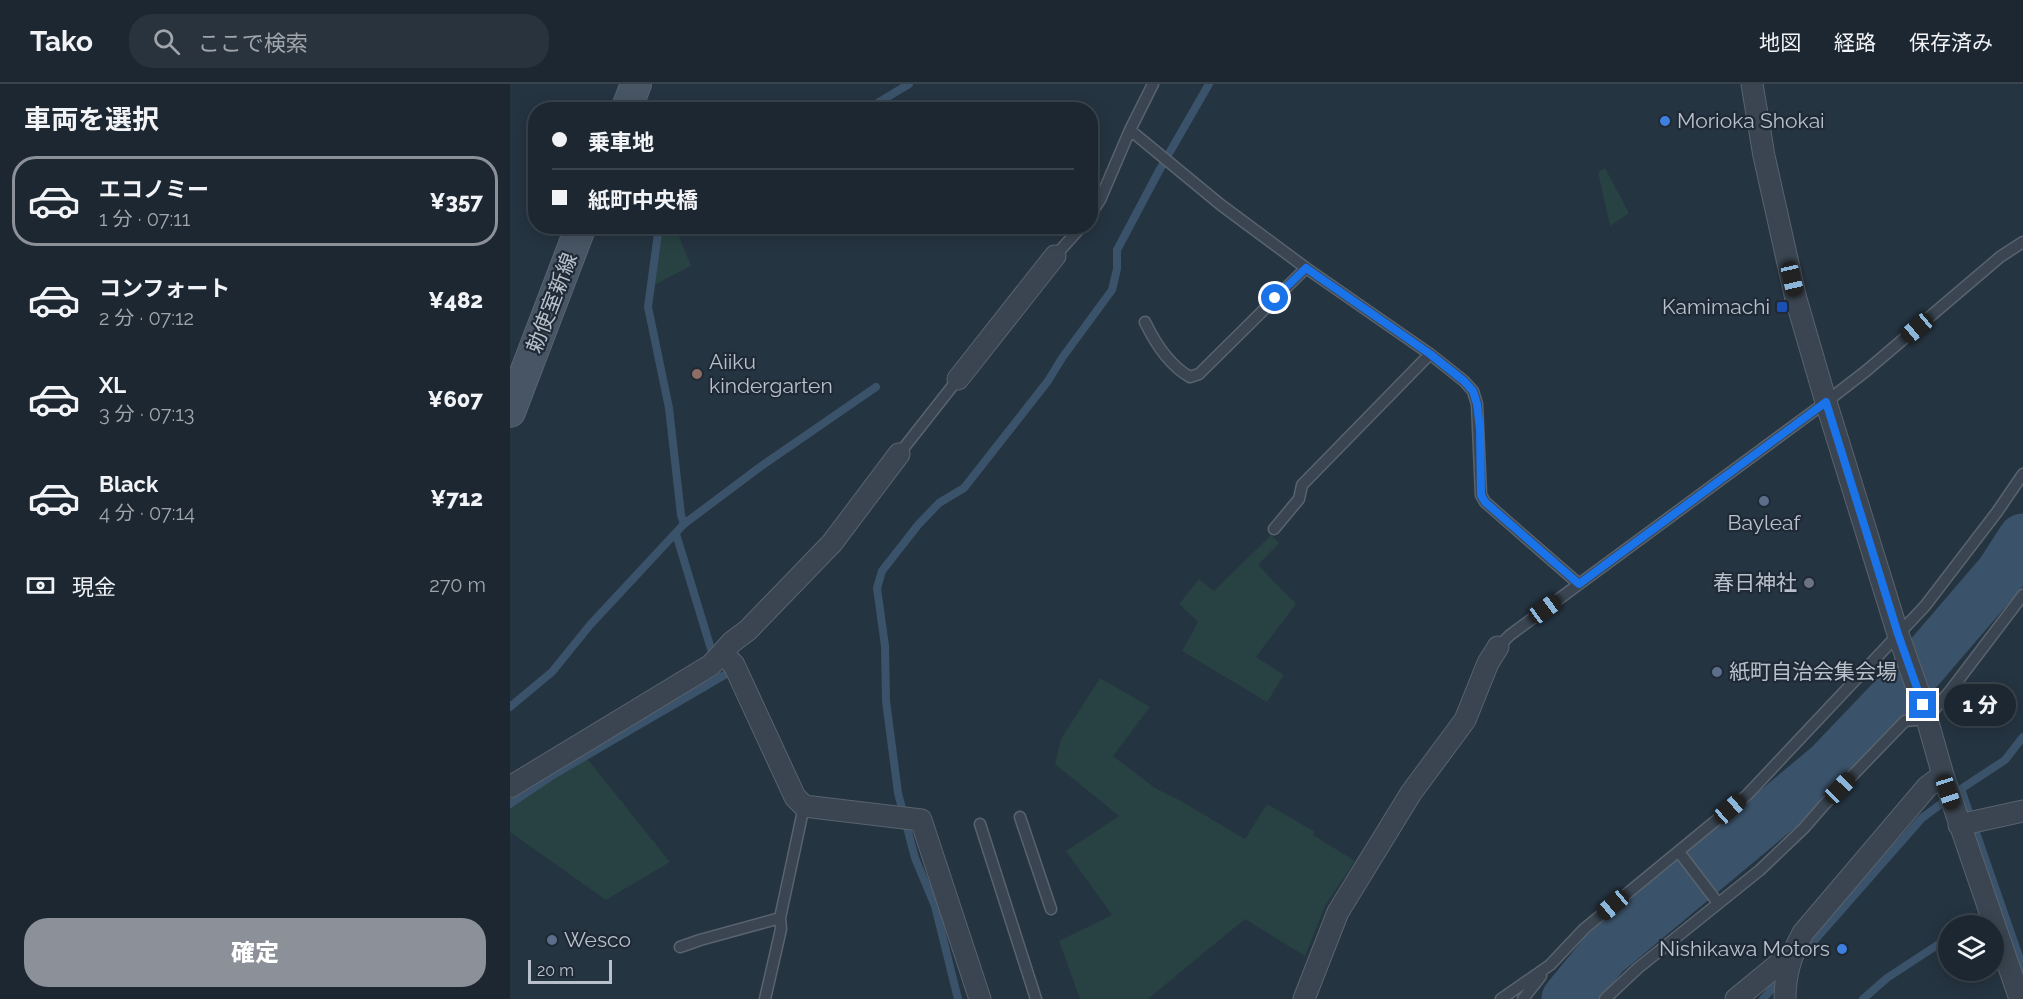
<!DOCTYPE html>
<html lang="ja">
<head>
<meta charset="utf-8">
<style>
  body { margin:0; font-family:Raleway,"Noto Sans JP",sans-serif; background:#29333d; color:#f1f3f6; height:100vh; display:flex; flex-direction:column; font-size:22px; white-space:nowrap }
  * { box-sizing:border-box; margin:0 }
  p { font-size:20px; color:#a0a5ab }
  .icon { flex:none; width:33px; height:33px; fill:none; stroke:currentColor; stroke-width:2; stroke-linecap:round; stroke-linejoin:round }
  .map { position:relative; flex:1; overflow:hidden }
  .drawer { display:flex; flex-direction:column; background:#1c2731; width:510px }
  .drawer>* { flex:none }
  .banner { position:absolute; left:18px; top:18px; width:570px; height:132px; border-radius:24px; box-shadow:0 3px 15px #0003,0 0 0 2px #3a444d; display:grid; align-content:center; height:132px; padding:0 24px; background:#1c2731 }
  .fabs { position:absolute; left:1428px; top:831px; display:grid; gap:12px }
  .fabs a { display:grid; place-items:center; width:66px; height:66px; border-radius:50%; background:#1c2731; box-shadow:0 3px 15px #0003,0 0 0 2px #3a444d; font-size:30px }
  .scale { position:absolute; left:18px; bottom:15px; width:84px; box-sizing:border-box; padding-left:6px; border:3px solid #b7c0cb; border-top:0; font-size:16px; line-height:21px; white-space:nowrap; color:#b7c0cb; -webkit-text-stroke:4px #1f2a36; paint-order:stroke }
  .end { position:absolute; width:27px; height:27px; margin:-14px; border:8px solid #1a73e8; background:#fff; box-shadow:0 0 0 3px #fff }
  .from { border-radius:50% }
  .bubble { position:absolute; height:42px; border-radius:21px; background:#1c2731; box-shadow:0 3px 15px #0003,0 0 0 2px #3a444d; font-size:20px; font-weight:800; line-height:42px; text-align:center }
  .car { position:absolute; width:18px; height:36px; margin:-18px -9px; border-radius:8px; box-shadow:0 0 4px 2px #0007; background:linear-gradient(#222 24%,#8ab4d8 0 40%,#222 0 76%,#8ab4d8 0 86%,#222 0) }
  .banner b { display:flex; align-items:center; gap:21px; height:57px; font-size:22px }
  .banner b+b { border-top:2px solid #3a444d }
  .banner i { width:15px; height:15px; background:#f1f3f6 }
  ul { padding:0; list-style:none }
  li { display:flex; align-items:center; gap:18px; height:90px; margin:0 12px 9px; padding:0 12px; border:3px solid transparent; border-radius:24px }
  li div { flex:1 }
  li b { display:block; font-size:22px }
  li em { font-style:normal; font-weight:800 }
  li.on { border-color:#8c9099 }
  li>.icon { width:54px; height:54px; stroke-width:1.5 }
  h2 { padding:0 24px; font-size:27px; line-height:72px }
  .pay { display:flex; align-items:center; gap:15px; height:66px; padding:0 24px; font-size:22px }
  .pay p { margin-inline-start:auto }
  .cta { display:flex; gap:12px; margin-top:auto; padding:12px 24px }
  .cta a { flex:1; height:69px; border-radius:24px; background:#8c9099; color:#fff; font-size:24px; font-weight:800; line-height:69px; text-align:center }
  header { display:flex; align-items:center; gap:36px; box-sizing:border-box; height:84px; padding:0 30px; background:#1c2731; border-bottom:2px solid #3a444d }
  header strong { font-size:28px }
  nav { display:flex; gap:33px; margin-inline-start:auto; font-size:21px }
  .search { width:420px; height:54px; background:#29333d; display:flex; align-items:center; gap:15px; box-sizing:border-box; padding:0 21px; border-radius:24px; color:#a0a5ab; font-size:22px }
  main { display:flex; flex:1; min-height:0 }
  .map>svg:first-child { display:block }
  .green { fill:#284142 }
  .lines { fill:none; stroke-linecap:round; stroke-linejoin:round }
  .stream { stroke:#3b536a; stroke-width:8 }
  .river { stroke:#3b536a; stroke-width:51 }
  .lane-casing { stroke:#58636e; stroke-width:13 }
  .street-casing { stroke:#58636e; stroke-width:23 }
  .secondary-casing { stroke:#58636e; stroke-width:32 }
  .lane { stroke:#3a4551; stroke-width:10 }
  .street { stroke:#3a4551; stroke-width:21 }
  .secondary { stroke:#485564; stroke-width:30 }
  .route { stroke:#1a73e8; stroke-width:8 }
  .shop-dot { fill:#3f7fe0; stroke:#1f2a36; stroke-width:2 }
  .transit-dot { fill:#1a4fb4; stroke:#1f2a36; stroke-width:2 }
  .education-dot { fill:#8d6e63; stroke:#1f2a36; stroke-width:2 }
  .service-dot { fill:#5c6f8a; stroke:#1f2a36; stroke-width:2 }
  .worship-dot { fill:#6b7280; stroke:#1f2a36; stroke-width:2 }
  .labels { text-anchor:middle; stroke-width:4.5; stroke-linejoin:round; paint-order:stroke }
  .poi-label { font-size:21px; fill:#b7c0cb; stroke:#1f2a36; text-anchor:start }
  .street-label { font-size:21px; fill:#b7c0cb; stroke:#1f2a36 }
</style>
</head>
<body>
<header>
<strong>Tako</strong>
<div class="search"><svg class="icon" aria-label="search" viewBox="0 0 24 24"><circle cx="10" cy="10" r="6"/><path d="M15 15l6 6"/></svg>ここで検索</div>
<nav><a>地図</a><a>経路</a><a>保存済み</a></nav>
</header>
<main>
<section class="drawer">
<h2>車両を選択</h2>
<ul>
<li class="on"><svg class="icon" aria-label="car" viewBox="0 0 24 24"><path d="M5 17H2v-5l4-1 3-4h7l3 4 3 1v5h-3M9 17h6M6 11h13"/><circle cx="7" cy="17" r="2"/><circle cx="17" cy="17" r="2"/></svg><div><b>エコノミー</b><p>1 分 · 07:11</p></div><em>¥357</em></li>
<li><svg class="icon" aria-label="car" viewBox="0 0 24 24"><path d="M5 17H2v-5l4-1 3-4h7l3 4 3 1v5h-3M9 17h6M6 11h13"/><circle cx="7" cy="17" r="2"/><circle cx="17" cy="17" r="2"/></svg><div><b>コンフォート</b><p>2 分 · 07:12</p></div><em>¥482</em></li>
<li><svg class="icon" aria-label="car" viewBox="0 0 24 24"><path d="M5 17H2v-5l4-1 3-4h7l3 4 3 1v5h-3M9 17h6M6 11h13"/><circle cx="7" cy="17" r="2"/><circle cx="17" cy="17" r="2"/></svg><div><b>XL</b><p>3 分 · 07:13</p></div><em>¥607</em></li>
<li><svg class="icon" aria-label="car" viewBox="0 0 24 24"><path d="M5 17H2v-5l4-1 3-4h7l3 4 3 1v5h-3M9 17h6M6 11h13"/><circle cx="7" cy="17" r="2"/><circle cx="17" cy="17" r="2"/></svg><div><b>Black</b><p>4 分 · 07:14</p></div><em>¥712</em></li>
</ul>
<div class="pay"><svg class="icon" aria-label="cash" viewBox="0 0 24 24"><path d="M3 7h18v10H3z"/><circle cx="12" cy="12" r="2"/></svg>現金<p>270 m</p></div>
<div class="cta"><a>確定</a></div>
</section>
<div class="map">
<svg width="1513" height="915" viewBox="0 0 1513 915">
  <rect width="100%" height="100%" fill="#253441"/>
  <path class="green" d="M1095,84L1119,129L1100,142L1088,88Z
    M151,143H165L181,182L142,202Z
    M761,451L769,459L748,481L786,520L746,573L774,591L757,618L672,567L688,538L669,520L689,495L704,507Z
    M590,594L640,623L603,672L645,704L671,717L735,755L757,720L805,748L803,751L845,777L815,822L795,872L735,835L638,915H570L549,857L602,831L556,767L609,732L545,680L551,655Z
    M76,673L160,778L96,816L0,748V721Z"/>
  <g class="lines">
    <path class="stream" d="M356,26L399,0
      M149,142L138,223L159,324L171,431L174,440
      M166,450L201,565
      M0,623L42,588L80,541L174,440L250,383L366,303
      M1451,705L1513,884
      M0,720L43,691L218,589
      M1457,842L1464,837
      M1289,874L1412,734L1451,705L1495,676L1513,653
      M448,915L425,822L405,774L388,709L376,617L375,562L367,504L372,487L408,441L429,419L454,404L538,297L552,274L602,206L607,185V166L650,85L699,0
      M1253,915L1272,893
      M1353,915L1377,894L1438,854"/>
    <path class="river" d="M1057,915L1094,870L1319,682L1382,616L1491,489L1513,455"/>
    <defs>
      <path id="lane" d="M620,46L711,121L796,184L920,270L954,297L963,307L967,320L971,411L975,418L1069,500
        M580,131L590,116L620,46L643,0
        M545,172L572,142
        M635,238C645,259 659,281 680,293L689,290L796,184
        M389,370L448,295
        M764,445L789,415L792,401L920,270
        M988,563L1000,551L1316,318L1356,287L1490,173L1513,158
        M510,733L541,825
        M470,740L526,915
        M1169,768L1208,819
        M170,863L190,856L270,834
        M255,915L271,845L270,834L294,722
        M991,915L1040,881L1074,845L1237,711L1415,522L1487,428L1513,390
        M1013,915L1031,892
        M1095,915L1128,884L1250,786L1294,744L1314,721L1395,637L1416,635L1440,607L1513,511"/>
      <path id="street" d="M1242,0L1254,72L1286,215L1316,318L1388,550L1413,621L1433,691L1510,915
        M448,295L545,172
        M212,569L224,581L285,713L294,722L411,736L470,915
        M0,703L201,581L222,558L238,546L322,459L389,370
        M1449,741L1513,727
        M794,915L828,828L901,709L955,636L978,579L988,563
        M1226,915L1282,869
        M1275,915C1275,890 1281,871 1293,849L1417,703L1433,691"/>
      <path id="secondary" d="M116,26L126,0
        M0,328L71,142"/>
    </defs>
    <use href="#lane" class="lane-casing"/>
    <use href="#street" class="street-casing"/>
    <use href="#secondary" class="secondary-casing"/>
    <use href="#lane" class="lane"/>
    <use href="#street" class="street"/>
    <use href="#secondary" class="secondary"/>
  </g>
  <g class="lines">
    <path class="route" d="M765,214L796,184L920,270L954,297L963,307L967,320L970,345L971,411L975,418L1069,500L1316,318L1388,550L1413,621"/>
  </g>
  <g class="shop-dot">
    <circle cx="1155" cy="37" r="6"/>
    <circle cx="1332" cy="865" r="6"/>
  </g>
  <rect class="transit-dot" x="1266" y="217" width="12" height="12" rx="3"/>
  <circle class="education-dot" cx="187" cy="290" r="6"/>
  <g class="service-dot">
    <circle cx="1254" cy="417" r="6"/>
    <circle cx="1207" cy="588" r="6"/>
    <circle cx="42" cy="856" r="6"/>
  </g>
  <circle class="worship-dot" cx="1299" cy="499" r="6"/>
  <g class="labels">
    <g class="poi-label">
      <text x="1167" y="44">Morioka Shokai</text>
      <text x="1260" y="230" text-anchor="end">Kamimachi</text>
      <text x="199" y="285">Aiiku<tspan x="199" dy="24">kindergarten</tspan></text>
      <text x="1254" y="446" text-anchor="middle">Bayleaf</text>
      <text x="1287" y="506" text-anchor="end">春日神社</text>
      <text x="1219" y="595">紙町自治会集会場</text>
      <text x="54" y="863">Wesco</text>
      <text x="1320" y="872" text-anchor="end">Nishikawa Motors</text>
    </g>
    <g class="street-label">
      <text transform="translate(42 219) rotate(-69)" y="7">勅使室新線</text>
    </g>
  </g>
</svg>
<div class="fabs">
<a><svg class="icon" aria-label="layers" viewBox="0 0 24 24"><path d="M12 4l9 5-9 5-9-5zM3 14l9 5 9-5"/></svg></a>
</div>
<div class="scale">20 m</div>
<i class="end from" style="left:765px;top:214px"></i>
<i class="end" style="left:1413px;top:621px"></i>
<div class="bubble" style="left:1434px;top:600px;width:72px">1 分</div>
<i class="car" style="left:1282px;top:195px;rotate:167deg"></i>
<i class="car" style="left:1407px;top:244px;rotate:230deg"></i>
<i class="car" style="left:1035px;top:525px;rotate:54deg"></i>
<i class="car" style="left:1330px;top:704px;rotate:44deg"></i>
<i class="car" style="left:1438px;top:708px;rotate:162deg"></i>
<i class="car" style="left:1220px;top:725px;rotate:49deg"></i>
<i class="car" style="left:1103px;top:821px;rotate:230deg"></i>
<div class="banner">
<b><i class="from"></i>乗車地</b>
<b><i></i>紙町中央橋</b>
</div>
</div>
</main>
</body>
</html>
